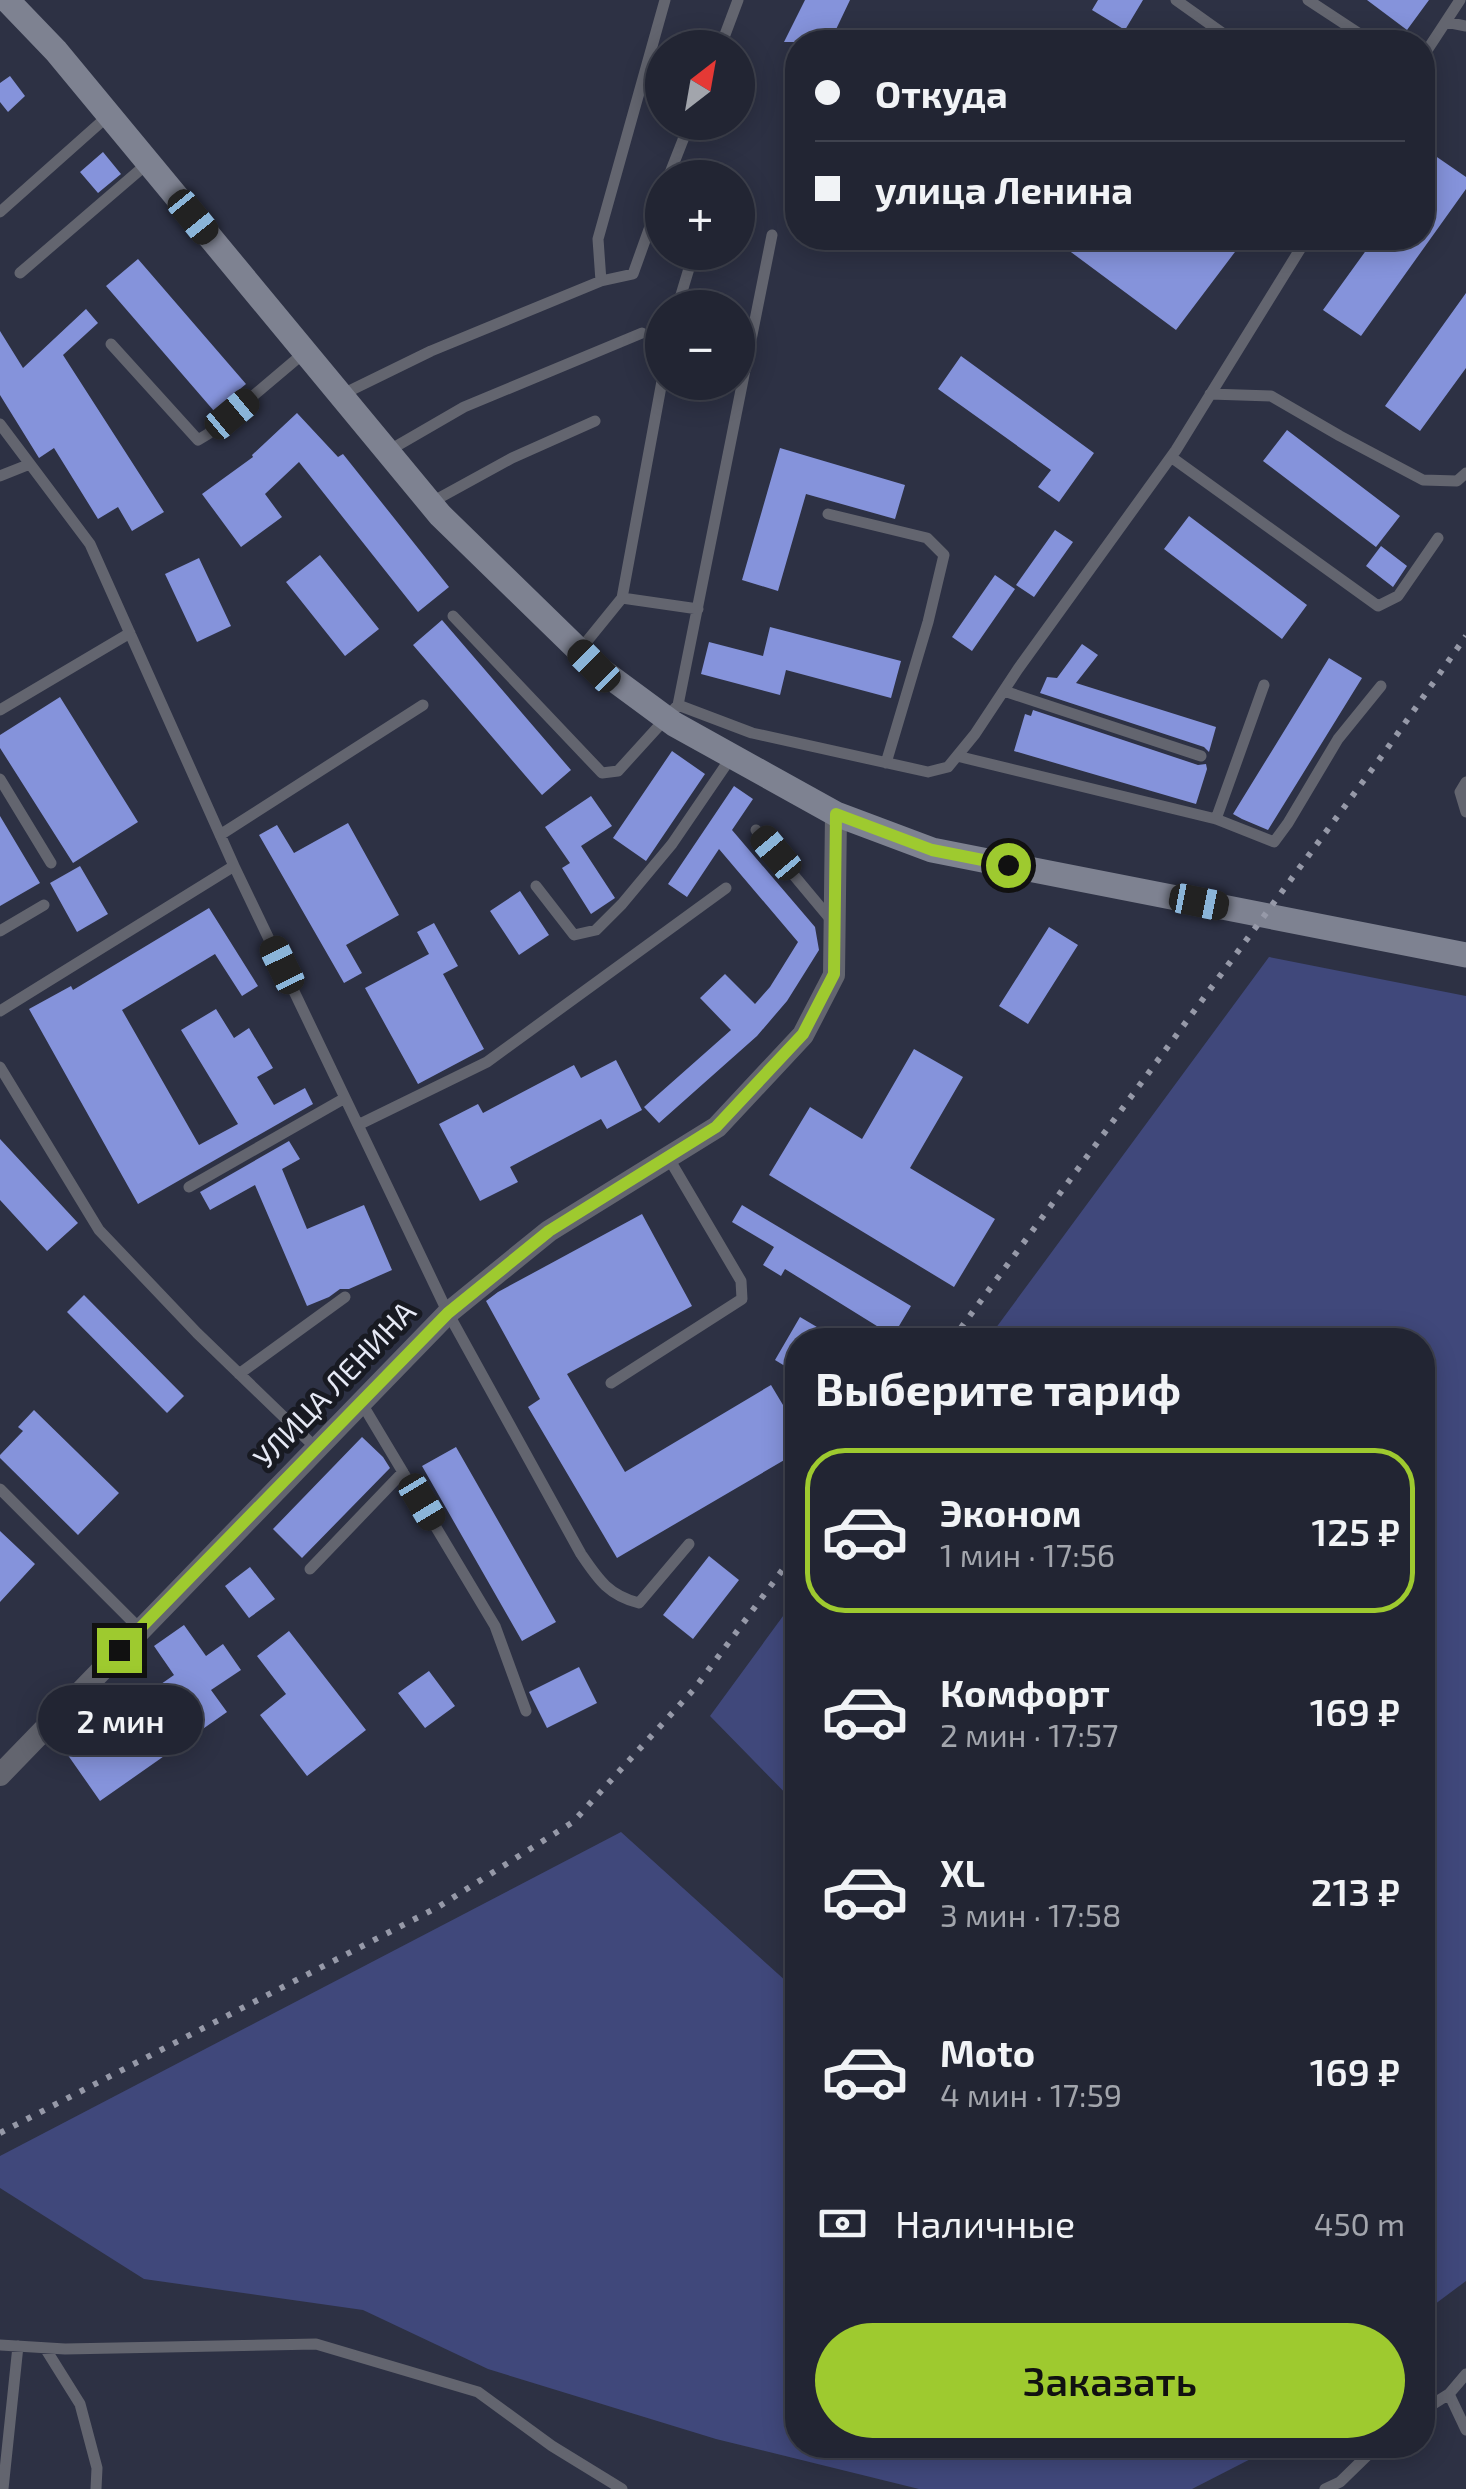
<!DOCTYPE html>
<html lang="ru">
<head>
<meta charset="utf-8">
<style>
  body { margin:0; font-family:"Exo 2",sans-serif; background:#2a2d3b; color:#f1f3f6; height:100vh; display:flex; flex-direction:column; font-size:38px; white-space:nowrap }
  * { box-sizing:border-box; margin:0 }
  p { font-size:32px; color:#a2a5ac }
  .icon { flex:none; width:55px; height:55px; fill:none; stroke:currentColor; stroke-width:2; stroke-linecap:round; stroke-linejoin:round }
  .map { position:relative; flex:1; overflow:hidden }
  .side { position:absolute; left:785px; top:1328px; width:650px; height:1130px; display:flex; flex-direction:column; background:#222533; border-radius:40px; box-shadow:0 5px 25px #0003,0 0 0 2px #3f424e }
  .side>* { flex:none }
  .hud { position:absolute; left:785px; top:30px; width:650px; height:220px; border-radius:40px; box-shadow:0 5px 25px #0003,0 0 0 2px #3f424e; display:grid; align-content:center; height:220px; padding:0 30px; background:#222533 }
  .needle { width:65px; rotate:31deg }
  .fabs { position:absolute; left:645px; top:30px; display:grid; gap:20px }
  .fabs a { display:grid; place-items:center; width:110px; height:110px; border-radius:50%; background:#222533; box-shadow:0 5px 25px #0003,0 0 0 2px #3f424e; font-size:50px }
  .end { position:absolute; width:45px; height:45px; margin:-22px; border:12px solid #9eca2f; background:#111; box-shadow:0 0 0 5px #111 }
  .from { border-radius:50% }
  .bubble { position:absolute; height:70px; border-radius:35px; background:#222533; box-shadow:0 5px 25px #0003,0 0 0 2px #3f424e; font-size:32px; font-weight:600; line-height:70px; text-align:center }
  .car { position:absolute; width:30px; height:60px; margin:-30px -15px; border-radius:12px; box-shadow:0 0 8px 2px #0007; background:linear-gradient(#222 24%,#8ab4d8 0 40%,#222 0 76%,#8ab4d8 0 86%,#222 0) }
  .hud b { display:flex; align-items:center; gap:35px; height:95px; font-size:38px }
  .hud b+b { border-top:2px solid #3f424e }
  .hud i { width:25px; height:25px; background:#f1f3f6 }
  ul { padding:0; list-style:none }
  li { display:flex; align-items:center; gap:30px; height:165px; margin:0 20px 15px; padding:0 10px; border:5px solid transparent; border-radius:40px }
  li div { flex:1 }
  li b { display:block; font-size:38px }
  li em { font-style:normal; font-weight:600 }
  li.current { border-color:#9eca2f }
  li>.icon { width:90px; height:90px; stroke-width:1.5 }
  h2 { padding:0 30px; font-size:45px; line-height:120px }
  .pay { display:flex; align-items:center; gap:25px; height:110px; padding:0 30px; font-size:38px }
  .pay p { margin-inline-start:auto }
  .primary-button { display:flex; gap:20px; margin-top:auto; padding:20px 30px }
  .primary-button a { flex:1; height:115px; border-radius:60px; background:#9eca2f; color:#111; font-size:40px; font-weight:600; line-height:115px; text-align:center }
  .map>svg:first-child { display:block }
  .green { fill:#40487b }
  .building { fill:#8593db }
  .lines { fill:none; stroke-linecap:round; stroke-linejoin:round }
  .lane { stroke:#63656f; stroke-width:11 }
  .street { stroke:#63656f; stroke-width:22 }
  .secondary { stroke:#7e8291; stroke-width:25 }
  .rail { stroke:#9699a8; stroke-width:6; stroke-dasharray:5 10; stroke-linecap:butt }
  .route { stroke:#9eca2f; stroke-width:12 }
  .labels { text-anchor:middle; stroke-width:10; stroke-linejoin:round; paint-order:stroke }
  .street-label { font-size:30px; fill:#e6e9f5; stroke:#181a22 }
</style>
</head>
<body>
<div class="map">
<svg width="1466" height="2489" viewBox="0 0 1466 2489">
  <rect width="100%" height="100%" fill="#2d3144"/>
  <path class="green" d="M1269,957L1466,996V2281L1423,2313L1422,1340H987Z
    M797,1597V1805L710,1716Z
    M621,1832L797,1991L798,2445H1278L1192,2489H919L716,2439L488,2369L363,2310L144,2279L0,2188V2156Z"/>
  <path class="building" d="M805,0H850L830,42H784Z
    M1098,0H1143L1125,30L1092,10Z
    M1367,0H1429L1407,30Z
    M10,76L25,96L8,112L0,102V83Z
    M103,152L121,174L98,193L80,172Z
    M1434,155L1466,177V189L1361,336L1323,310L1375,238H1422V171Z
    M1052,238H1232L1241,244L1176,330Z
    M138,259L246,384L214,411L106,286Z
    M1466,293V368L1420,431L1385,406Z
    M86,309L98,323L63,355L164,512L132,531L118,507L98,519L54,448L39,458L0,395V331L23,368Z
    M961,356L1094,453L1059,502L1038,487L1051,470L938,389Z
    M297,413L338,457L343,454L449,587L418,612L299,462L265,494L282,517L241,547L202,494L253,457L252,455Z
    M1287,430L1400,516L1376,547L1263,461Z
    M780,448L905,485L895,519L806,494L778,591L742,580Z
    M1189,516L1307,605L1282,639L1164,549Z
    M1055,530L1073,542L1034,597L1016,585Z
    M1381,546L1407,566L1393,587L1366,566Z
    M320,555L379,629L345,656L286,582Z
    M199,558L231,626L197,642L165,574Z
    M995,575L1015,589L972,651L952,637Z
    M442,620L571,770L542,795L413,645Z
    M770,627L901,661L891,698L786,670L780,695L701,674L709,642L763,656Z
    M1082,644L1098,655L1076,683L1216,727L1209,752L1204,747L1040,693L1047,677L1057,678Z
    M1329,658L1362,678L1268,830L1242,819L1233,814Z
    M60,697L138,822L73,863L0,748V735Z
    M1033,710L1198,765L1206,764L1207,769L1196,804L1014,751L1025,714L1031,716Z
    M672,751L705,774L646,861L613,838Z
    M734,786L753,799L732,830L815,927L819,950L787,1001L757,1036L659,1123L644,1107L731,1030L700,998L725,974L755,1004L770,987L798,942L719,849L687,897L668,884Z
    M591,796L612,826L581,846L615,898L591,914L562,868L570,863L545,827Z
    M0,816L40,883L0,906Z
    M348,823L399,915L346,945L362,973L344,983L259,835L277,825L294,853Z
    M80,866L108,914L77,932L50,883Z
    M520,891L549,935L519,955L490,911Z
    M209,908L258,986L242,996L215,954L122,1010L199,1145L238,1124L181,1030L216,1009L234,1038L249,1028L273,1068L257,1077L274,1105L305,1088L313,1104L138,1204L29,1009L71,986L73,990Z
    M434,923L458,966L443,974L484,1049L418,1084L365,988L429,954L417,932Z
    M1049,927L1078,945L1028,1024L999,1006Z
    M914,1049L963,1077L910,1168L995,1219L954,1287L769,1175L810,1107L862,1139Z
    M616,1060L642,1110L607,1129L601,1119L510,1167L518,1182L480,1201L439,1124L478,1104L483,1113L574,1065L581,1078Z
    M0,1139L78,1223L47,1251L0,1200Z
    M289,1141L300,1159L282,1169L307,1229L364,1205L392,1270L349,1289H340L329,1297L307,1306L255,1185L210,1210L200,1192Z
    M742,1205L911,1306L893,1336L785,1269L781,1276L763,1265L774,1247L732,1222Z
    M642,1214L692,1306L567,1374L625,1472L771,1385L798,1430V1452L617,1558L528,1407L540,1399L486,1301L498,1292Z
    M84,1295L184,1396L167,1413L67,1312Z
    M800,1317L839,1340H798V1374L775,1360Z
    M34,1410L119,1493L78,1535L0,1458V1455L23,1431L18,1427Z
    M362,1437L383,1457L390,1468L302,1558L273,1529Z
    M456,1447L556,1622L522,1641L422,1466Z
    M0,1531L35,1564L0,1602Z
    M709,1556L739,1580L693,1639L663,1615Z
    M250,1567L275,1599L249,1618L225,1586Z
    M184,1625L206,1656L223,1644L241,1670L211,1690L227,1712L100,1801L65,1751L174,1675L154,1646Z
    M289,1631L366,1730L307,1776L260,1715L286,1694L257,1656Z
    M579,1667L597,1703L547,1728L529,1692Z
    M429,1671L455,1706L425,1728L398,1693Z"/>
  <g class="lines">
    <path class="lane" d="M1176,0L1235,42
      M1308,0L1372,42
      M1446,22L1466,26
      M720,48L738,0
      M1422,58L1460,0
      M668,178L690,122
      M0,212L109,115
      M20,273L148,163
      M601,281L598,239L665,0
      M677,308L694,252
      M111,344L198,440L208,434L305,352
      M1210,394L1271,396L1340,436L1423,480L1457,481L1466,473
      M341,395L431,351L601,281L633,274L662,193
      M0,424L90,544L234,866L448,1313L581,1554C598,1579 608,1595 639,1603L689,1544
      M388,451L464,407L642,333
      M1171,457L1378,606L1398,596L1438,538
      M0,476L30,464
      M430,503L512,458L595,421
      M828,514L927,538L944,555L928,622L886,763
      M622,598L698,609
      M453,616L602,773L618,771L678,705L752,733L928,772L948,767L975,734L1018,669L1176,450L1307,238
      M579,651L622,598L662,381
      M1004,691L1201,756
      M678,705L772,235
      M0,710L130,633
      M957,756L1216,819L1274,842L1288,823L1338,739L1381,686
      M0,779L51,863
      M1466,782L1460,792L1466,812
      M1216,819L1264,685
      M756,830L832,921
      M220,835L423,705
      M536,886L574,935L596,930L622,904L672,844L732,756
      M0,931L44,905
      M0,1011L234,866
      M0,1067L99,1230L197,1333L316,1448
      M358,1125L487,1062L726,888
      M189,1187L345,1098
      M239,1374L345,1297
      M611,1383L742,1299L741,1281L668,1157
      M361,1402L495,1626L526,1711
      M0,1489L140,1629
      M310,1569L403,1472
      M0,2345L65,2349L316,2344L478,2392L552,2446L622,2489
      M45,2348L80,2404L97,2468L96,2489
      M1449,2394L1466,2430
      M1422,2411L1449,2394L1466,2374
      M3,2489L18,2346
      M1325,2489L1340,2482L1378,2445"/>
    <path class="street" d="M0,1775L448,1313L549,1231L717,1127L803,1035L834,975L836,814"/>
    <path class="secondary" d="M7,0L56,51L440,515L594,665L674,724L836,814L932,850L1466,955"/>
    <path class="rail" d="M952,1340L1384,753L1466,636
      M0,2133L438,1907L573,1822L695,1688L798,1549"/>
  </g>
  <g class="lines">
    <path class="route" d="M119,1650L448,1313L549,1231L716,1127L803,1034L834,974L836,814L932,850L1008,865"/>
  </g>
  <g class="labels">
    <g class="street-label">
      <text transform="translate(335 1385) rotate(-46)" y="10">УЛИЦА ЛЕНИНА</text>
    </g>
  </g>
</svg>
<div class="fabs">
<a><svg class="needle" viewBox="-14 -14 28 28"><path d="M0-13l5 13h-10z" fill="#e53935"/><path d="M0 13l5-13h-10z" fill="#a2a5ac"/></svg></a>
<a>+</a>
<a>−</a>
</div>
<i class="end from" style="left:1008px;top:865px"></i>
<i class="end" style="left:119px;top:1650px"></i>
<div class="bubble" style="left:38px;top:1685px;width:165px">2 мин</div>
<i class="car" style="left:193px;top:217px;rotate:141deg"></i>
<i class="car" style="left:232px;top:414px;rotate:50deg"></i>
<i class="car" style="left:594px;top:666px;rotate:315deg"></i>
<i class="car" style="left:776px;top:853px;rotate:320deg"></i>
<i class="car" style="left:1199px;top:902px;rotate:101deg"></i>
<i class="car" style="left:282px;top:965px;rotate:334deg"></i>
<i class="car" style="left:422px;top:1502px;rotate:149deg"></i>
<div class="hud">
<b><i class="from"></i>Откуда</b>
<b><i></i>улица Ленина</b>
</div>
<section class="side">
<h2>Выберите тариф</h2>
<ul>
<li class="current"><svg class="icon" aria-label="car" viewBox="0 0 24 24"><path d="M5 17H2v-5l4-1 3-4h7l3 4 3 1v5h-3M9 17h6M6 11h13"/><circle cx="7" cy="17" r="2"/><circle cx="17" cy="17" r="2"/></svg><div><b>Эконом</b><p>1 мин · 17:56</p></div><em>125 ₽</em></li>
<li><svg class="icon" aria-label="car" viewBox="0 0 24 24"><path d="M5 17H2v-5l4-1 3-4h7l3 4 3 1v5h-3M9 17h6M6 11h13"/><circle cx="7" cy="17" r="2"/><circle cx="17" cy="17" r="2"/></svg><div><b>Комфорт</b><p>2 мин · 17:57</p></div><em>169 ₽</em></li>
<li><svg class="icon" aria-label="car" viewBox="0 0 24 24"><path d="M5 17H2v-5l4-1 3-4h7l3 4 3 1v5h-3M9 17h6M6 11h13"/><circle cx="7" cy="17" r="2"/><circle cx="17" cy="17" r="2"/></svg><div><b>XL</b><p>3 мин · 17:58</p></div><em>213 ₽</em></li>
<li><svg class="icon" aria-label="car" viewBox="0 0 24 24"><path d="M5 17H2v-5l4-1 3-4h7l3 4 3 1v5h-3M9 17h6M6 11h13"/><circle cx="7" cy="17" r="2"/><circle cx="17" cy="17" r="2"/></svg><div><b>Moto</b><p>4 мин · 17:59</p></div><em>169 ₽</em></li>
</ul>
<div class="pay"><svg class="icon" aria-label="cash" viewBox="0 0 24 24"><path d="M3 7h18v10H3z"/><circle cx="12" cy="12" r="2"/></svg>Наличные<p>450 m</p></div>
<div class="primary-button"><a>Заказать</a></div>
</section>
</div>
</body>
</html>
